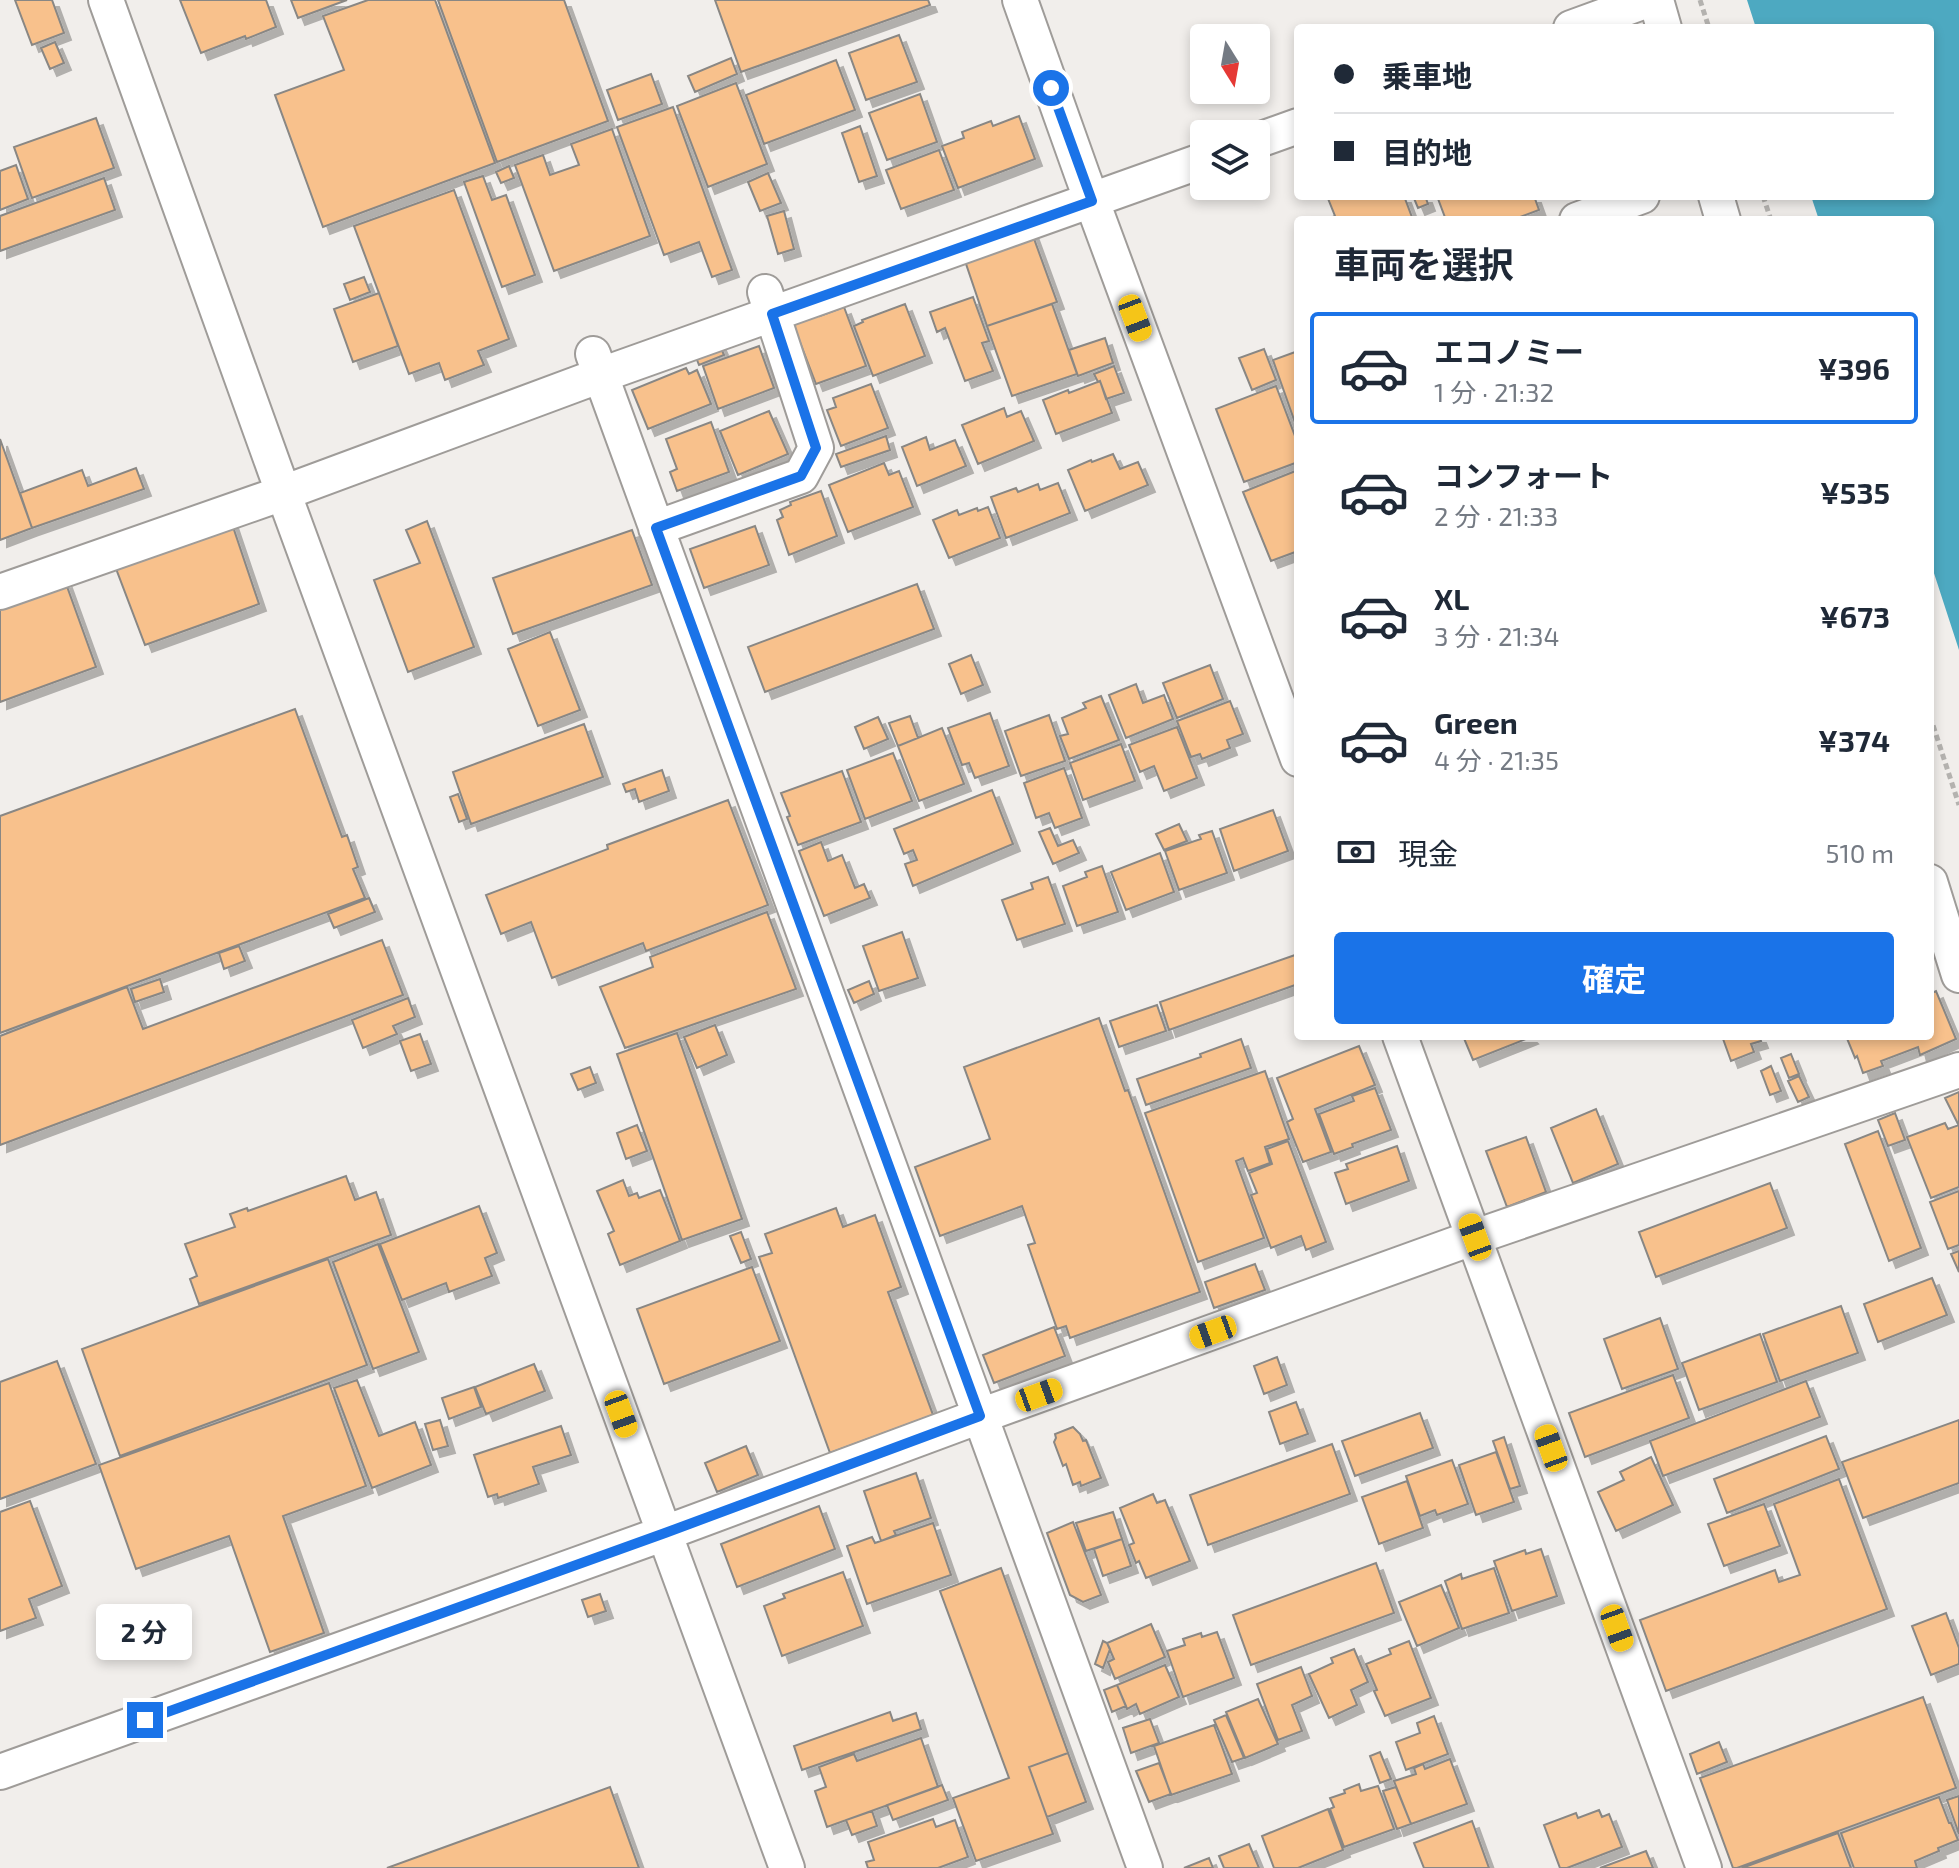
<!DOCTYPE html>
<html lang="ja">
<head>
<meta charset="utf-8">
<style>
  body { margin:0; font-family:"Exo 2","Noto Sans JP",sans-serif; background:#f2f2f3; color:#1f2937; height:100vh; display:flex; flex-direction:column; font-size:30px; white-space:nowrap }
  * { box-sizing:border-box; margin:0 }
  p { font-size:26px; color:#747a83 }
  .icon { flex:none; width:44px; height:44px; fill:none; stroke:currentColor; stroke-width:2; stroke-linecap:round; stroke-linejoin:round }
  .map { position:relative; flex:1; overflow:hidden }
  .sheet { position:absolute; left:1294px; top:216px; width:640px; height:824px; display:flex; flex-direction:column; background:#fff; border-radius:8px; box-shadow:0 4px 12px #0003 }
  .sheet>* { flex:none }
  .hud { position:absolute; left:1294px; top:24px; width:640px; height:176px; border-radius:8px; box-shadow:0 4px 12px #0003; display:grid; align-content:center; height:176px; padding:0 40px; background:#fff }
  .needle { width:52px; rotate:169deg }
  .fabs { position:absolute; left:1190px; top:24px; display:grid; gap:16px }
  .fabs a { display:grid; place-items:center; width:80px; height:80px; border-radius:8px; background:#fff; box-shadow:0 4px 12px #0003; font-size:40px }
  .end { position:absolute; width:36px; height:36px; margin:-18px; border:10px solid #1a73e8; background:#fff; box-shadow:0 0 0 4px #fff }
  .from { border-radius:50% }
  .bubble { position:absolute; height:56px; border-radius:8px; background:#fff; box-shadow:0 4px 12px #0003; font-size:26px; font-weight:700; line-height:56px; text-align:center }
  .car { position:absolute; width:24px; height:48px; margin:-24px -12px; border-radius:10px; box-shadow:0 0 6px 2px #0007; background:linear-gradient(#f5c518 24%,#345 0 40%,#f5c518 0 76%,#345 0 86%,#f5c518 0) }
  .hud b { display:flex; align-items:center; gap:28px; height:76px; font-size:30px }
  .hud b+b { border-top:2px solid #e0e1e3 }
  .hud i { width:20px; height:20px; background:#1f2937 }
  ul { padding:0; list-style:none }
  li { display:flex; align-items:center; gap:24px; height:112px; margin:0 16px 12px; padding:0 24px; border:4px solid transparent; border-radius:8px }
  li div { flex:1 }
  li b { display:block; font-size:30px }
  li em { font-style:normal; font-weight:700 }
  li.active { border-color:#1a73e8 }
  li>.icon { width:72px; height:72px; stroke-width:1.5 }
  h2 { padding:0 40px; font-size:36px; line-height:96px }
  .pay { display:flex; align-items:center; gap:20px; height:88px; padding:0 40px; font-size:30px }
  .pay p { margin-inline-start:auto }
  .cta { display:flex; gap:16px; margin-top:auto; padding:16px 40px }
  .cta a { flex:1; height:92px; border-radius:8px; background:#1a73e8; color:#fff; font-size:32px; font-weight:700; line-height:92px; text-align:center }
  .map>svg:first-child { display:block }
  .water { fill:#4da9c1 }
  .building { fill:#f8c18c; stroke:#898784; stroke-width:2; filter:url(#shadow) }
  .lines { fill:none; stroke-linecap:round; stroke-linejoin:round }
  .minor-casing { stroke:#9f9c99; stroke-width:38 }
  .path { stroke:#b4b2af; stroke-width:5; stroke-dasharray:6 4; stroke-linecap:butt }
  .minor { stroke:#fff; stroke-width:34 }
  .route { stroke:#1a73e8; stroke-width:10 }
</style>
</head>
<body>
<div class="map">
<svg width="1959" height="1868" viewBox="0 0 1959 1868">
  <defs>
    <filter id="shadow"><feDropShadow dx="7" dy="7" stdDeviation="0" flood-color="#0004"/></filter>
  </defs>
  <rect width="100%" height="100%" fill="#f1eeeb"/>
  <path class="water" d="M1747,0H1959V650L1930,561V220H1819L1811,196H1930V28H1756Z"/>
  <path class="building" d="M15,0H52L64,33L32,45Z
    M180,0H266L276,27L246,39L245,36L201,53Z
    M291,0H347L298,18Z
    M368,0H435L495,163L323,227L275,95L344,70L323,16Z
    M438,0H564L608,121L497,162Z
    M715,0H928L930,5L741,72Z
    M899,35L917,82L866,100L849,53Z
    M55,42L64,63L50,69L41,48Z
    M731,58L737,74L695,92L688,76Z
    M836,60L855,110L764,144L746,95Z
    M651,74L662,104L618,120L607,90Z
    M736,83L767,164L708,187L677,106Z
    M920,94L937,142L887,160L869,113Z
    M673,107L732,270L712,277L699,242L664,255L617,127Z
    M1019,116L1035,159L958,188L942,146L964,138L962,132L991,121L993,126Z
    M96,118L114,168L32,198L14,147Z
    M860,126L877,176L859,182L842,133Z
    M612,129L650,236L554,271L515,165L543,155L550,175L579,165L571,144Z
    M939,150L954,190L901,209L886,170Z
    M16,165L28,199L0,210V171Z
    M509,166L514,178L501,183L496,172Z
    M768,173L781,203L760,211L748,182Z
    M483,176L492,200L506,195L535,275L502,287L464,182Z
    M104,178L115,210L0,251V216Z
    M454,190L509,339L478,351L484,365L445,380L439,363L409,374L354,226Z
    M1327,196H1404L1413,220H1329L1328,219L1335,216Z
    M1413,196H1425L1428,204L1418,208Z
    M1437,196H1534L1539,210L1512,220H1446Z
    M784,211L794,249L778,254L767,216Z
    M1029,225L1057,302L987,326L961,249Z
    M364,277L370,292L350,300L344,284Z
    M379,293L398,346L353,362L334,309Z
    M973,297L989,341L982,343L993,371L965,381L945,328L937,332L930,312Z
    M905,304L925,356L873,376L854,326L863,322L862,320Z
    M1052,304L1077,374L1012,396L987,326Z
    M844,307L866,366L816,384L793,324L818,309L820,316Z
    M716,337L724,355L699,365L692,347Z
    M1105,338L1113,363L1078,376L1069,350Z
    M759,346L774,388L718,409L703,366Z
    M1264,349L1276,380L1252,390L1239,358Z
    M1298,351V431L1273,360Z
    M1114,366L1124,393L1106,399L1100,381L1098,382L1094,374Z
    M686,368L689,374L697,370L711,404L648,429L632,390Z
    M1100,381L1112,413L1056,434L1043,400L1068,390L1069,393Z
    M871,384L888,428L841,446L827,410L836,407L833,398Z
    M1276,386L1298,444V462L1244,482L1216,409Z
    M1004,408L1007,417L1021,411L1034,441L978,464L962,425Z
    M769,411L788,454L738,475L720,431Z
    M711,422L729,472L677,491L670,472L677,469L666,439Z
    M886,436L890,450L841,467L836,454Z
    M926,437L930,450L955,440L966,466L917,486L902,447Z
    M0,439L32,528L0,540Z
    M1113,454L1120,469L1138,462L1148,485L1085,511L1068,470L1091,460L1092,462Z
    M884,463L889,475L899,471L913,507L848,532L829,485Z
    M136,468L144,489L32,528L20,493L82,470L88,486Z
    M1298,470V551L1271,561L1243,492Z
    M1058,483L1070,513L1006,538L991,497L1016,488L1018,492L1038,484L1040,490Z
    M821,491L837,536L789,555L777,520L783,517L780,510L791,505L790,502Z
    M988,507L1000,538L949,558L933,520L957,510L959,515L977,508L978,511Z
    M229,515L259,604L145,645L112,558Z
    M427,521L474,647L408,672L374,580L420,563L406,530Z
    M755,526L769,565L704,588L690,549Z
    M632,530L652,585L513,634L493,578Z
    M65,581L96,667L0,702V605Z
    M917,584L934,629L765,692L748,647Z
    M550,632L580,710L538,726L508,649Z
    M971,655L983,685L961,694L949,664Z
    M1210,665L1223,699L1177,718L1163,683Z
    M1136,684L1143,703L1164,695L1173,719L1126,738L1109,695Z
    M1101,696L1119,740L1069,759L1060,736L1068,734L1062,718L1086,708L1083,703Z
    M1230,701L1243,734L1227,740L1230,748L1202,759L1200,754L1191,757L1177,721Z
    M295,709L342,837L347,835L358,867L353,869L365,898L0,1033V816Z
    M990,713L1009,766L975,778L969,763L962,765L948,728Z
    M1049,715L1065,761L1021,776L1005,731Z
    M910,716L918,738L898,746L889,723Z
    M878,717L888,739L864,749L855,727Z
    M584,724L603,777L471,824L453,772Z
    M1177,727L1197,778L1164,791L1154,766L1140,772L1129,745Z
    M942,728L964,784L919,801L898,746Z
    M1121,744L1135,781L1083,800L1070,763Z
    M893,753L912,801L865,819L847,770Z
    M1064,768L1082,818L1055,828L1049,813L1036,818L1024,783Z
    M662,770L669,791L639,802L635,789L626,792L623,784Z
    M842,771L861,822L798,845L787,817L790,816L781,793Z
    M992,790L1013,844L913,886L905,864L917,860L913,850L904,854L894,829Z
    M458,794L467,819L459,822L450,797Z
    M728,800L768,905L646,951L643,943L552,978L531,922L501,934L486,895L608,849L607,845Z
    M1273,810L1288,851L1234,871L1220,829Z
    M1179,824L1187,841L1164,850L1156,834Z
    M1050,828L1058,846L1073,840L1079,853L1053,864L1039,832Z
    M1212,831L1227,873L1179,890L1165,851L1201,839L1199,835Z
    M821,842L828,861L842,855L855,888L864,884L870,898L824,916L799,851Z
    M1160,853L1174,892L1126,910L1111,872Z
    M1102,866L1118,912L1077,926L1063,886L1087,877L1085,872Z
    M1048,877L1065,924L1017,940L1002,900L1033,889L1031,883Z
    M369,898L375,912L334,928L328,914Z
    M767,912L796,989L625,1048L600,987L653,967L650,957Z
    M902,932L918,978L879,991L863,946Z
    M382,940L403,995L0,1145V1036L127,987L143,1029Z
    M239,946L245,961L224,969L219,953Z
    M1298,954V984L1169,1030L1160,1002Z
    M160,979L164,992L135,1002L131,989Z
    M869,981L874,994L854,1003L848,990Z
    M1930,987L1932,993L1936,991L1956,1039L1920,1055L1918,1047L1881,1061L1883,1066L1863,1073L1857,1056L1855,1058L1846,1036H1930Z
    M408,998L415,1017L393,1026L397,1034L363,1048L352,1020Z
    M1157,1005L1166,1031L1119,1047L1110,1021Z
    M1099,1018L1125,1091L1128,1090L1200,1292L1070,1338L1066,1326L1057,1329L1028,1245L1035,1243L1022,1206L940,1236L915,1167L990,1139L964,1067Z
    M715,1025L727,1055L697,1068L684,1037Z
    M677,1033L742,1219L682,1240L617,1054Z
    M420,1034L431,1064L411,1071L400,1041Z
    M1463,1036H1530L1531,1037L1473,1060Z
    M1722,1036H1759L1761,1041L1751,1044L1754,1052L1731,1061Z
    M1241,1039L1251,1068L1146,1105L1137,1079L1201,1057L1200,1054Z
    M1359,1046L1375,1085L1315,1109L1331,1152L1303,1162L1287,1122L1293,1119L1277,1078Z
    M1791,1054L1799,1074L1789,1078L1781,1058Z
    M1771,1066L1781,1091L1770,1095L1761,1071Z
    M590,1067L596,1083L578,1090L571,1074Z
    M1265,1071L1289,1139L1265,1147L1270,1163L1248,1171L1243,1158L1236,1161L1264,1238L1198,1262L1145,1113Z
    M1799,1076L1809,1097L1798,1102L1788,1081Z
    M1375,1088L1391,1130L1352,1144L1353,1147L1334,1154L1319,1114L1354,1101L1352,1096Z
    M1959,1092V1123L1958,1124L1945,1098Z
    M1596,1109L1618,1164L1573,1183L1551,1128Z
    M1895,1113L1905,1140L1888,1146L1878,1120Z
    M1945,1123L1948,1129L1959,1125V1187L1931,1198L1907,1137Z
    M637,1125L647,1151L626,1159L617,1133Z
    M1878,1131L1921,1248L1889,1261L1845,1144Z
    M1526,1137L1546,1192L1507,1207L1486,1151Z
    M1288,1141L1326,1242L1306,1250L1301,1236L1271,1248L1251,1195L1257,1193L1249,1173L1272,1164L1267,1149Z
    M1397,1146L1409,1181L1346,1204L1335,1173L1348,1169L1346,1164Z
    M346,1176L355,1200L376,1192L391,1235L199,1304L190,1279L197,1276L185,1244L235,1227L230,1214L247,1208L248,1211Z
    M623,1180L629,1196L637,1193L639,1198L660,1190L680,1241L620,1265L608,1234L614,1231L597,1191Z
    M1770,1183L1787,1228L1656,1277L1639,1232Z
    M1959,1191V1245L1948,1249L1930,1202Z
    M479,1206L497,1253L485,1258L492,1276L449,1292L446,1283L402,1300L380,1244Z
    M836,1208L843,1227L875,1215L901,1287L888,1292L933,1415L830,1453L759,1257L772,1253L765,1234Z
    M741,1232L751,1259L741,1263L730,1236Z
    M378,1244L419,1352L373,1369L333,1262Z
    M1959,1251V1272L1951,1254Z
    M328,1259L367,1365L120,1456L82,1349Z
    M1255,1264L1265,1290L1214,1308L1205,1282Z
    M752,1267L780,1341L664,1384L637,1309Z
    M1932,1278L1947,1315L1878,1342L1864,1304Z
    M1841,1306L1858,1353L1780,1381L1763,1334Z
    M1660,1318L1678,1369L1622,1389L1604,1339Z
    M1054,1327L1065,1356L994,1383L983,1355Z
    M1760,1334L1777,1382L1699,1410L1682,1363Z
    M1277,1357L1287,1385L1264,1394L1254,1366Z
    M57,1361L96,1464L0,1499V1382Z
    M534,1364L545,1391L486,1414L475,1387Z
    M1673,1375L1689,1418L1585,1457L1569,1413Z
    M357,1380L379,1436L415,1422L431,1465L372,1488L334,1388Z
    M1806,1381L1820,1417L1663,1476L1650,1441Z
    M329,1383L366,1486L283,1516L324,1633L270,1652L229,1536L136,1569L99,1465Z
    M474,1387L481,1407L449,1419L442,1398Z
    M1296,1402L1308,1434L1280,1444L1269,1412Z
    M1420,1413L1433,1448L1355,1476L1342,1441Z
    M440,1420L448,1446L433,1450L425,1424Z
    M1959,1420V1483L1863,1518L1842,1462Z
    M561,1426L571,1455L533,1467L539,1484L498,1498L497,1494L488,1497L474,1455Z
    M1073,1427L1080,1434L1083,1441L1086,1440L1101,1478L1081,1486L1080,1482L1073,1485L1066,1464L1063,1466L1054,1442L1056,1438L1055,1434Z
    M1826,1436L1839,1469L1727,1513L1714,1479Z
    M1504,1437L1520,1486L1510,1489L1493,1441Z
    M1332,1444L1350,1494L1208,1545L1190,1495Z
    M746,1446L758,1475L717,1492L705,1463Z
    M1496,1452L1514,1502L1476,1515L1459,1465Z
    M1651,1457L1673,1505L1616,1531L1598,1492L1624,1480L1620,1472Z
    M1452,1460L1468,1504L1437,1515L1435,1510L1420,1516L1406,1476Z
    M916,1473L931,1518L894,1531L896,1535L881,1541L864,1491Z
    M1839,1479L1887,1609L1666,1691L1640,1620L1775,1570L1779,1582L1800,1575L1774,1504Z
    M1407,1481L1423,1528L1379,1544L1362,1497Z
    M1153,1494L1157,1503L1165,1500L1190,1561L1146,1578L1139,1561L1136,1563L1129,1545L1134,1543L1120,1508Z
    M30,1501L62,1586L29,1599L36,1618L0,1631V1512Z
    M1764,1504L1780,1546L1724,1566L1708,1524Z
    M819,1506L835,1549L737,1587L721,1544Z
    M1113,1512L1122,1539L1086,1551L1076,1523Z
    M1073,1522L1101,1595L1083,1602L1070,1595L1047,1533Z
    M933,1523L951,1575L867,1604L847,1546L872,1537L875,1543Z
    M1122,1539L1131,1566L1103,1576L1094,1549Z
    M1541,1549L1557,1596L1512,1611L1494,1561L1525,1550L1526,1554Z
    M1376,1563L1394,1613L1251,1665L1233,1615Z
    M1001,1568L1068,1753L1029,1767L1053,1834L976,1861L953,1798L1009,1778L940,1591Z
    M1494,1568L1509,1613L1462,1629L1445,1581L1461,1574L1462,1579Z
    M843,1572L863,1626L782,1656L764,1606L785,1598L783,1594Z
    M1441,1585L1459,1628L1417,1646L1399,1602Z
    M600,1594L606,1611L588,1617L582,1600Z
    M1946,1613L1959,1648V1664L1931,1675L1912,1626Z
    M1151,1624L1165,1657L1115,1679L1108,1662L1114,1659L1107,1643Z
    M1217,1632L1234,1678L1183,1697L1167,1651L1185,1645L1183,1639L1201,1633L1202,1637Z
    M1103,1641L1107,1643L1110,1649L1103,1668L1095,1664Z
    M1409,1641L1431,1698L1385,1716L1374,1691L1377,1690L1366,1664L1391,1654L1389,1649Z
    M1354,1649L1368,1682L1351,1690L1357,1705L1329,1718L1309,1674L1333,1663L1331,1658Z
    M1165,1665L1179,1697L1140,1714L1136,1704L1127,1709L1117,1685Z
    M1301,1667L1312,1696L1292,1705L1302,1731L1278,1740L1257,1684Z
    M1117,1685L1126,1706L1112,1712L1104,1690Z
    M1923,1697L1956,1788L1737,1868H1733L1700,1778Z
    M1258,1699L1278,1744L1245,1758L1226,1712Z
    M890,1712L893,1721L916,1713L921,1729L802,1770L794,1746Z
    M1226,1715L1244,1758L1232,1762L1214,1720Z
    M1434,1716L1448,1754L1406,1770L1396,1742L1420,1733L1417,1723Z
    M1150,1719L1159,1743L1131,1753L1123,1728Z
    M1214,1725L1232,1774L1171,1795L1154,1746Z
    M921,1738L938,1787L827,1827L815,1791L826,1787L819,1767L854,1754L857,1761Z
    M1719,1742L1727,1762L1697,1774L1690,1754Z
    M1380,1752L1391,1779L1380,1783L1370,1756Z
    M1068,1753L1086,1802L1047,1817L1029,1767Z
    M1450,1759L1467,1804L1411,1824L1394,1781L1416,1774L1414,1768L1423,1764L1425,1769Z
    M1159,1763L1171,1794L1149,1802L1136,1771Z
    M1359,1784L1361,1791L1378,1786L1394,1829L1344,1847L1330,1809L1334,1807L1330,1798L1345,1793L1344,1790Z
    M942,1785L948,1800L893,1820L887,1805Z
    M610,1787L639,1868H387Z
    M1396,1787L1411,1824L1397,1829L1383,1791Z
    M1959,1796V1834L1947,1800Z
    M1939,1797L1949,1823H1951L1958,1840L1938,1848L1939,1851L1915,1861L1917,1868H1854L1841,1833Z
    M1328,1809L1343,1850L1298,1868H1274L1262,1836Z
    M1599,1810L1602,1817L1609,1814L1622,1847L1567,1868H1560L1544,1825L1576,1813L1578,1818Z
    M872,1811L877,1826L852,1835L846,1820Z
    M933,1819L936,1827L955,1820L968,1857L938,1868H868L866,1862L874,1860L868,1842Z
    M1472,1821L1489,1868H1424L1414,1843Z
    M1838,1833L1851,1868H1742Z
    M1249,1844L1259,1868H1224L1219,1856Z
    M1646,1851L1653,1868H1600Z
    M1209,1858L1213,1868H1184Z"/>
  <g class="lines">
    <defs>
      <path id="minor" d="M106,0L275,470L787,1868
        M1020,0L1083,177L1298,759
        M1656,0L1664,28
        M1571,28L1648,0
        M1256,141L1298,126
        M1716,196L1723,220
        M1577,220L1642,196
        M593,354L1145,1868
        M656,528L801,476L816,448L765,292
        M0,592L283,493L601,375L1204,160
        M1930,882L1959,975
        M1400,1036L1704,1868
        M0,1772L665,1533L980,1416L1475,1237L1959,1070"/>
    </defs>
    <use href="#minor" class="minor-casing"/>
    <path class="path" d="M1700,0L1709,28
      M1763,196L1771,220
      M1930,716L1959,805"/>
    <use href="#minor" class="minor"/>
  </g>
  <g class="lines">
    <path class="route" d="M145,1720L665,1533L980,1416L656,528L801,476L816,448L772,314L1092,201L1051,88"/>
  </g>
</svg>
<div class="fabs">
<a><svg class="needle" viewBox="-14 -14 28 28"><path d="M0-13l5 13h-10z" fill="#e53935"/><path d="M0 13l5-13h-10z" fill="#747a83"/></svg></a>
<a><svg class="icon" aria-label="layers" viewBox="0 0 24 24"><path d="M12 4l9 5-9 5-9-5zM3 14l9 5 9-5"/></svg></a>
</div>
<i class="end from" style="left:1051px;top:88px"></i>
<i class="end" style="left:145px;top:1720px"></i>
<div class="bubble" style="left:96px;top:1604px;width:96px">2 分</div>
<i class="car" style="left:1135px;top:318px;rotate:159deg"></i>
<i class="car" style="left:1475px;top:1237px;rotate:340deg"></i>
<i class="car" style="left:1213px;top:1332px;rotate:250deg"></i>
<i class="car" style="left:1039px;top:1395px;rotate:70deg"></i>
<i class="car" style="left:621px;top:1414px;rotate:160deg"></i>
<i class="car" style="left:1551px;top:1448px;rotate:340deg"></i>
<i class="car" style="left:1617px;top:1628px;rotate:160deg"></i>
<div class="hud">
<b><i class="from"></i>乗車地</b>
<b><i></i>目的地</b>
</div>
<section class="sheet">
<h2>車両を選択</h2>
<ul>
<li class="active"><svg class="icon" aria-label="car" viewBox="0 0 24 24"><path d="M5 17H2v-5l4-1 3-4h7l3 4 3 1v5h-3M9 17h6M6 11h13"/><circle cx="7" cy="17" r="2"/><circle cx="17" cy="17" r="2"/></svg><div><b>エコノミー</b><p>1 分 · 21:32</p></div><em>¥396</em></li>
<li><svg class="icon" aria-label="car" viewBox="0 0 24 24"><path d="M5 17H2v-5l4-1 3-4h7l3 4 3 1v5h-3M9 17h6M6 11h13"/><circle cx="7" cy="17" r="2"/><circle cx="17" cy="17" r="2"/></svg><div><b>コンフォート</b><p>2 分 · 21:33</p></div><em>¥535</em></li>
<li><svg class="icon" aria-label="car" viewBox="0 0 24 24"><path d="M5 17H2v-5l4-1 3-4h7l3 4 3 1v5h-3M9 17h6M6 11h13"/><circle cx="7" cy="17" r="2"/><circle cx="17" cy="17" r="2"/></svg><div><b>XL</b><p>3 分 · 21:34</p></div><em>¥673</em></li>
<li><svg class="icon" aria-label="car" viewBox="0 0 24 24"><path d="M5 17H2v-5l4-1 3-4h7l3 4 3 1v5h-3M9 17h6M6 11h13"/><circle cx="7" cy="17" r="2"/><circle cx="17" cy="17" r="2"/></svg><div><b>Green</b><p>4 分 · 21:35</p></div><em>¥374</em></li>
</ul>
<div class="pay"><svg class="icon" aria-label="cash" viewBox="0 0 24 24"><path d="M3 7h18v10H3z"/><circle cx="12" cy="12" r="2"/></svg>現金<p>510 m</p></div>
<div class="cta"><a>確定</a></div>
</section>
</div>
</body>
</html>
